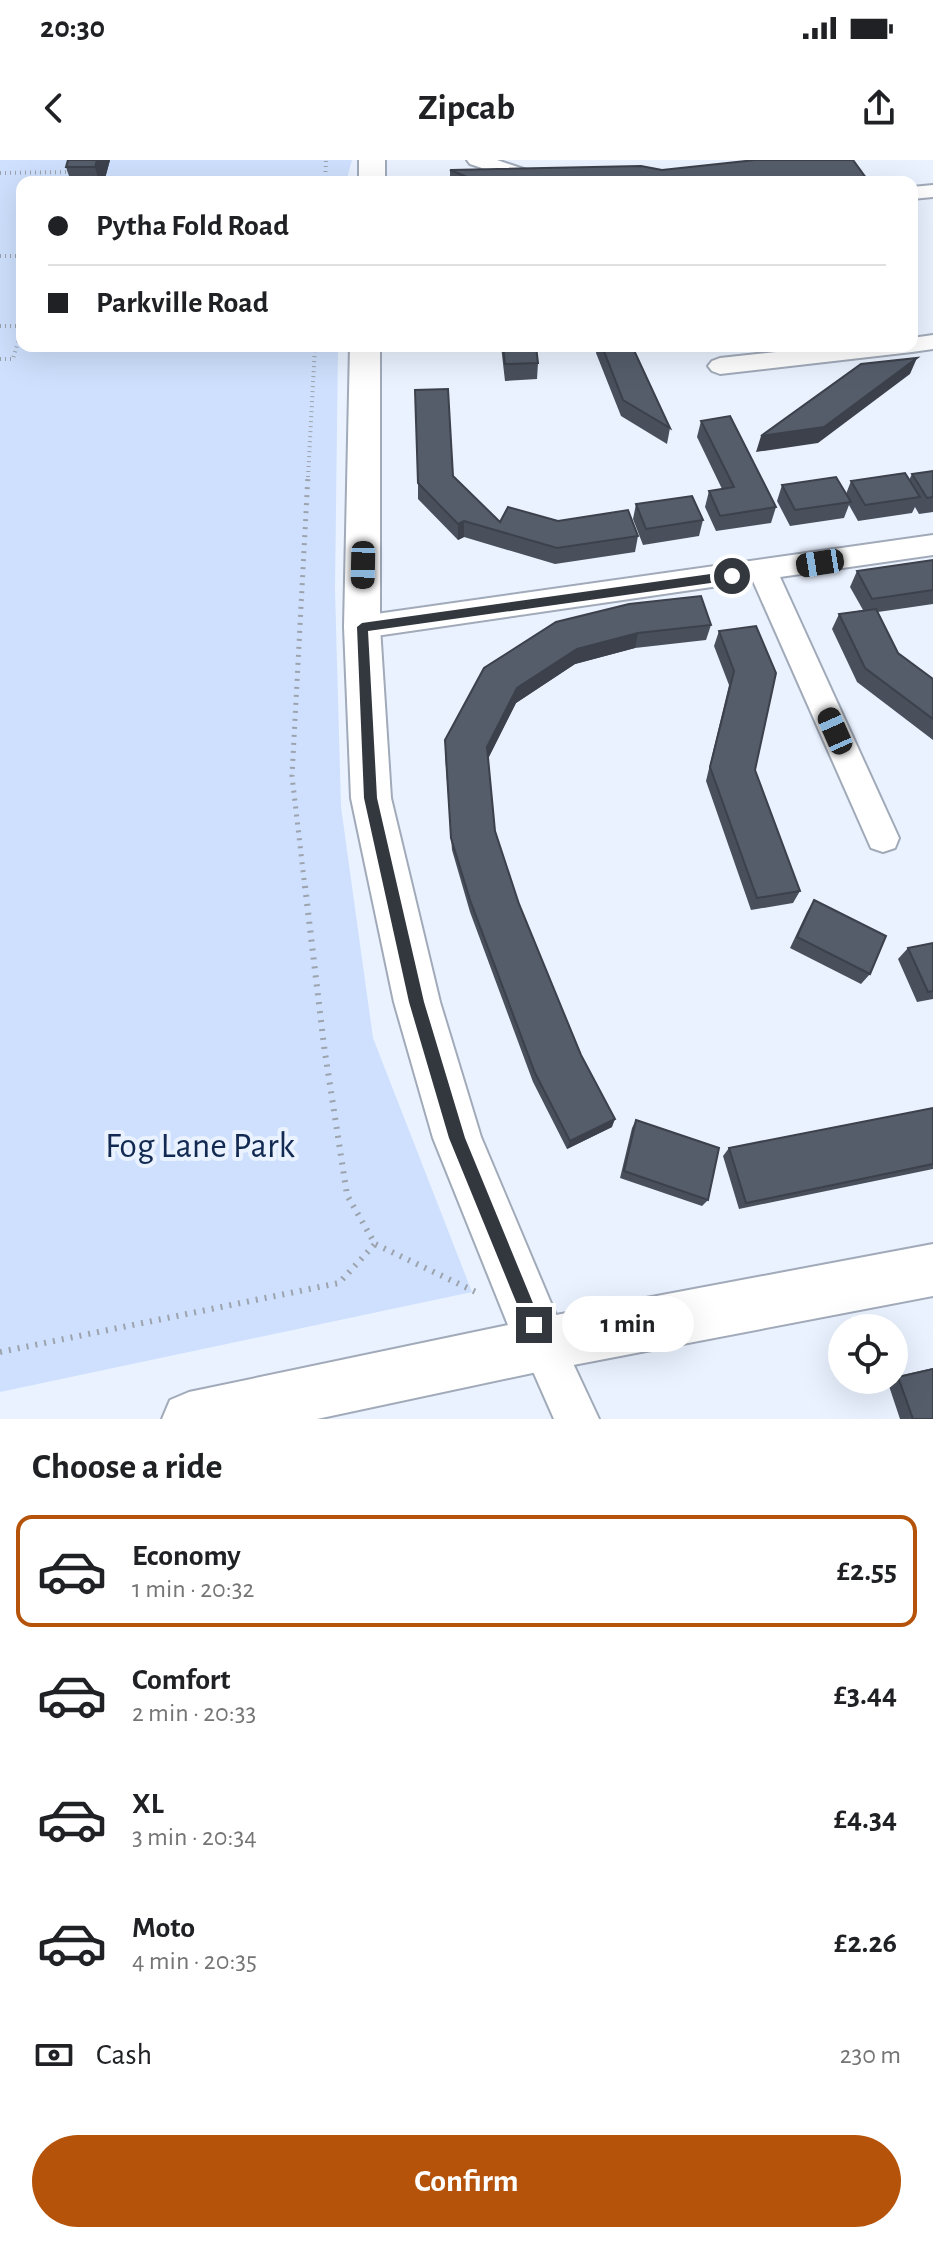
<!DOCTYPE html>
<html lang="en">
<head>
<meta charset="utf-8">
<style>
  body { margin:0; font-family:"Alegreya Sans",sans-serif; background:#f6f6f6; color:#202124; height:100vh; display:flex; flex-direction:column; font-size:30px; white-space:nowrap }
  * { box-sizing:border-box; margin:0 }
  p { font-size:26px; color:#757577 }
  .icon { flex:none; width:44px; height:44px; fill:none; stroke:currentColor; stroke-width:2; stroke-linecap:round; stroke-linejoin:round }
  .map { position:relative; height:1259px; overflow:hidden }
  .details { display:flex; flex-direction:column; background:#fff; flex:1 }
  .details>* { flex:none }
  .top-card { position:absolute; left:16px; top:16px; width:902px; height:176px; border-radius:16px; box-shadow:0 8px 32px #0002; display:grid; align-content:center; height:176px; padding:0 32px; background:#fff }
  .controls { position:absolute; left:828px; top:1154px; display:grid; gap:16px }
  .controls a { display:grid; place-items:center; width:80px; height:80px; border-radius:50%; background:#fff; box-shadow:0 8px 32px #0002; font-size:40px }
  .end { position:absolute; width:36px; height:36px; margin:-18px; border:10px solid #33373e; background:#fff; box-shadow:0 0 0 4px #fff }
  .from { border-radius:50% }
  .bubble { position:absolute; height:56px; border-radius:28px; background:#fff; box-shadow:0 8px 32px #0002; font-size:26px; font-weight:700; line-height:56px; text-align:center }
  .car { position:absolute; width:24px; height:48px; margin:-24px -12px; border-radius:10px; box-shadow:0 0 6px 2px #0007; background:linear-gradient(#222 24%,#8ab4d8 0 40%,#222 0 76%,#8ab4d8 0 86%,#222 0) }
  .top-card b { display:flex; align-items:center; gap:28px; height:76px; font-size:30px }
  .top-card b+b { border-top:2px solid #e0e0e0 }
  .top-card i { width:20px; height:20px; background:#202124 }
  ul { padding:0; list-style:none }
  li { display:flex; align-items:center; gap:24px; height:112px; margin:0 16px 12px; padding:0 16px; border:4px solid transparent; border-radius:16px }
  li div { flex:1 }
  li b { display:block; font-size:30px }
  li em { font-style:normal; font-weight:700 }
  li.on { border-color:#b45309 }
  li>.icon { width:72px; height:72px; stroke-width:1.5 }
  h2 { padding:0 32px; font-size:36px; line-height:96px }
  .pay { display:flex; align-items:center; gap:20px; height:88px; padding:0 32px; font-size:30px }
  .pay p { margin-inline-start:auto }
  .primary-button { display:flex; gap:16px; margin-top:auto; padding:16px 32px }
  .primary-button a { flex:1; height:92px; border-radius:48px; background:#b45309; color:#fff; font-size:32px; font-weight:700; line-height:92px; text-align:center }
  .status { display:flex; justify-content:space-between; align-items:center; height:56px; padding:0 40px; background:#fff; direction:ltr }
  .status svg { height:22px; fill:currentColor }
  header { display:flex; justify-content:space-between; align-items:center; height:104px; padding:0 32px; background:#fff; font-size:36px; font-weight:700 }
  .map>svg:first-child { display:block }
  .green { fill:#cee0fd }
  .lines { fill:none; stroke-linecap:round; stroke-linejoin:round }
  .minor-casing { stroke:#a1aab9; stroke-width:4 }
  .tertiary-casing { stroke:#a1aab9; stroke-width:4 }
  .path-far2 { stroke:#9da3ad; stroke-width:4; stroke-dasharray:1 4; stroke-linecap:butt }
  .path-far1 { stroke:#9da3ad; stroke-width:5; stroke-dasharray:2 6; stroke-linecap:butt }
  .path { stroke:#9da3ad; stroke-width:6; stroke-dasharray:2 7; stroke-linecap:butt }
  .minor { fill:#fff; fill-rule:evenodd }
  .tertiary { fill:#fff; fill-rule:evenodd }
  .wall { fill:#49505c }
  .shaded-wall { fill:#3c414b }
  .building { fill:#555d6b; stroke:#3c414b; stroke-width:2 }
  .route { fill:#33373e }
  .labels { text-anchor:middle; stroke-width:8; stroke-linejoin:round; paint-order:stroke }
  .near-park-label { font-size:36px; fill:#122a51; stroke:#eaf2ff }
</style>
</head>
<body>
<div class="status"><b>20:30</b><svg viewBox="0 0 49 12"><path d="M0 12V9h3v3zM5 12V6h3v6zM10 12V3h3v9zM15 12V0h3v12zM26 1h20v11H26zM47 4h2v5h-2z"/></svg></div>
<header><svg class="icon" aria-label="back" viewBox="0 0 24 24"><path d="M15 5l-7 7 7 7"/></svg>Zipcab<svg class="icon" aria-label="share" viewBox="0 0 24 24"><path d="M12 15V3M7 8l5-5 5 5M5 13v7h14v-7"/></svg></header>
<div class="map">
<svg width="933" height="1259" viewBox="0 0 933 1259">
  <rect width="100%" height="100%" fill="#eaf2ff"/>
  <path class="green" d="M0,0H352L346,22H22V186H338L335,430L341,647L373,878L472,1132L0,1232Z"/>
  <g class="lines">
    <defs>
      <path id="minor" d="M467,0H497L550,18L553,22H523L470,4Z
        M933,25V37L912,39V27Z
        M933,175V189L912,192L720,214L712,211L708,206L712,201L720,198L832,186H912V178Z
        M933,375V395L780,417L899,678L895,688L883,692L871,688L753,421L362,478L352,475L348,467L352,459L362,456Z
        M542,1163L557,1169L599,1259H554L521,1184L527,1169Z"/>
      <path id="tertiary" d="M359,0H385V22H359Z
        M350,186H380V467L391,638L440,842L481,977L556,1155L933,1084V1136L542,1211L317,1259H162L170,1240L189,1232L508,1165L433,978L394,842L351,638L344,467Z"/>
    </defs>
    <use href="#minor" class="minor-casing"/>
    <use href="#tertiary" class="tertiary-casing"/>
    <path class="path-far2" d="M0,13L69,12
      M66,22L73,0
      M325,22L326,0
      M0,96H22
      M0,166H22
      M0,199H13L22,168
      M308,317L315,186"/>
    <path class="path-far1" d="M305,728L292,616L308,315"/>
    <path class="path" d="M305,726L324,886L347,1035L375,1084L478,1133
      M0,1192L339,1123L375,1084"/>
    <use href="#minor" class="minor"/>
    <use href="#tertiary" class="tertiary"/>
  </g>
  <path class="wall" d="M68,0H110L104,22H71L66,7Z
    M450,10H662L869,22H450Z
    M501,186H536L538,203L537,219L505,221Z
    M597,186H636L634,189L670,268L667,284L621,256L596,193Z
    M701,261L776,347L771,363L716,371L705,347L709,331L722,329L697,277Z
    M933,311V352L919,354L915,347L912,353L858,361L849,345L844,358L790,366L777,341L782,325L846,334L851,321L909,320L912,314Z
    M453,316L500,362L558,361L638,376L635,392L555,404L464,377L458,380L418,339V323Z
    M636,344L703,360L699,376L643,385L633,359Z
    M933,400V444L878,452L898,493L933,519V580L857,522L832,469L839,454L863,450L850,427L857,411Z
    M556,462L711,465L706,480L635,488L575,504L516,543L488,598L495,671L519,744L581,895L612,967L567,989L533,922L470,752L452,690L445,594Z
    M756,466L755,610L800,731L793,743L751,750L706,621L729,525L714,486L719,471Z
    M814,740L870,814L861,824L790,788L807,752Z
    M933,783V839L917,842L898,799L908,788Z
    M933,948V1009L739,1049L723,996L729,988Z
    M636,960L708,1040L702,1046L620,1018L632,968Z
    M933,1208V1259H900L887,1220H894V1217Z"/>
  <path class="shaded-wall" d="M97,0H110L104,22H99L95,7Z
    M917,198L910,214L818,283L756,292L761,276Z
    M464,361V377L458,380V364Z
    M638,473L635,488L575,504L516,543L487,601V587L517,528L577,489Z
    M615,959L612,967L567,989L570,981Z"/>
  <path class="building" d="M68,0H97L95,7H66Z
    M755,0H853L869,22H479L450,10L641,6L662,10Z
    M503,186H536L538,203L505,204Z
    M602,186H632L670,268L623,240Z
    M917,198L824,267L761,276L861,204Z
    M448,229L453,316L500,362L508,347L558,361L628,350L638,376L557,388L464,361L458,364L418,323L415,230Z
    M730,256L776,347L720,356L709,331L734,327L701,261Z
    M933,311V337L927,338L912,314Z
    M905,313L920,337L865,345L851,321Z
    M836,317L851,342L795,350L782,325Z
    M692,336L703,360L646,369L636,344Z
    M933,400V430L872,439L857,411Z
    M701,436L711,465L638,473L577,489L517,528L487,587L495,671L519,744L581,895L615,959L570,981L535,913L470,740L451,678L445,580L484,508L556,462L629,444Z
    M876,449L898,493L933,519V559L865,508L839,454Z
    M756,466L776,513L755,610L800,731L757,738L710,607L734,511L719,471Z
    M814,740L886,776L870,814L797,777Z
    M933,783V831L928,832L908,788Z
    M933,948V1004L746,1043L729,988Z
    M636,960L719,988L708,1040L624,1011Z
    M933,1209V1259H913L898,1217Z"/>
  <path class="route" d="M732,411L738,416L732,420L368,471L377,638L424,842L465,978L542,1165L540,1171L534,1173L528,1171L449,978L409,842L364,638L357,467L362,463Z"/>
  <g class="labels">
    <g class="near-park-label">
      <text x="200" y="997">Fog Lane Park</text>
    </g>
  </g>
</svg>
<div class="controls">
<a><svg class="icon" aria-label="locate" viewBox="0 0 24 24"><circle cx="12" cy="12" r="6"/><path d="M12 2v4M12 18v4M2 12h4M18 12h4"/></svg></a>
</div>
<i class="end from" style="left:732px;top:416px"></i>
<i class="end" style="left:534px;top:1165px"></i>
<div class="bubble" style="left:562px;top:1136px;width:132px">1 min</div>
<i class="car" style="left:820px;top:403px;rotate:261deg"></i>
<i class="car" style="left:363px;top:405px;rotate:181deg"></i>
<i class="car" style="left:835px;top:571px;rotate:336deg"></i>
<div class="top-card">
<b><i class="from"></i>Pytha Fold Road</b>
<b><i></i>Parkville Road</b>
</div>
</div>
<section class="details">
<h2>Choose a ride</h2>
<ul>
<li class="on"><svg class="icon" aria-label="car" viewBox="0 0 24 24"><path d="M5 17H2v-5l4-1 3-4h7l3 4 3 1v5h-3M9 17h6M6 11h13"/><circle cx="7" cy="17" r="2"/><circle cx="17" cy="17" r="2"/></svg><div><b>Economy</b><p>1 min · 20:32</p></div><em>£2.55</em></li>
<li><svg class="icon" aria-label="car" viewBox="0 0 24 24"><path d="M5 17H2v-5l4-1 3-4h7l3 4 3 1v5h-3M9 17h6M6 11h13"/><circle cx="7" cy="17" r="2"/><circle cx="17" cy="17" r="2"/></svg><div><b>Comfort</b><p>2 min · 20:33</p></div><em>£3.44</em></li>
<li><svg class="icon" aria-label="car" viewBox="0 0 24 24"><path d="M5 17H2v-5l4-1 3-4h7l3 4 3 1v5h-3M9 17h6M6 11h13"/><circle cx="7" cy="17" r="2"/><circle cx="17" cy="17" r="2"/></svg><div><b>XL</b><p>3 min · 20:34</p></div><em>£4.34</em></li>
<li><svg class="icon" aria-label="car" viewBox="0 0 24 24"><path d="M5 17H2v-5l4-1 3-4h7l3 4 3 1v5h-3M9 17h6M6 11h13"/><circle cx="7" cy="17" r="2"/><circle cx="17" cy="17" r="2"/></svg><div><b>Moto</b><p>4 min · 20:35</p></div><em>£2.26</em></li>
</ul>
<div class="pay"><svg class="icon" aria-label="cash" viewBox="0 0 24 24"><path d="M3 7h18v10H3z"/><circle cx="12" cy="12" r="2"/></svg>Cash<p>230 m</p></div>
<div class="primary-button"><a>Confirm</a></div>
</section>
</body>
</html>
